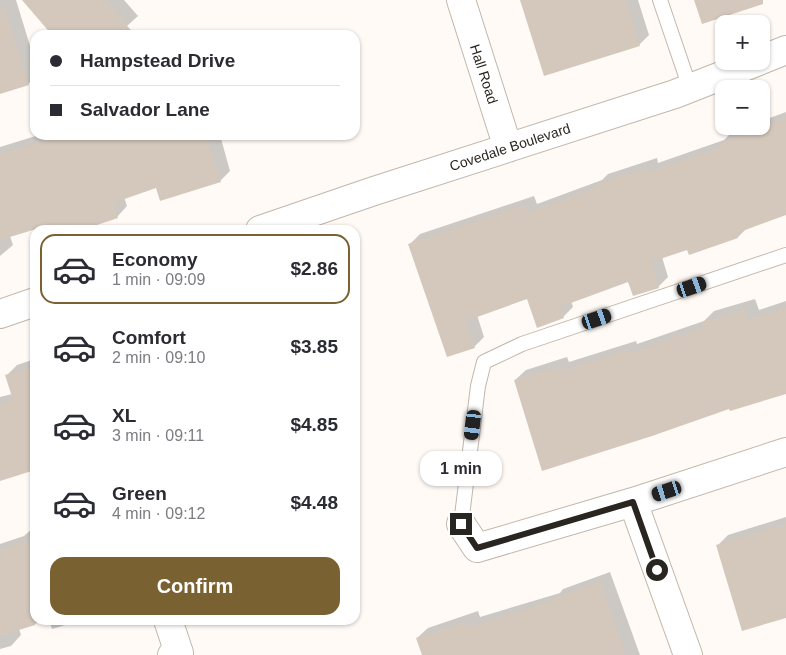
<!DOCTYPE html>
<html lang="en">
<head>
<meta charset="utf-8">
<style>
  body { margin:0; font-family:Arial,sans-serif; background:#f2f2f3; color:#2b2b33; height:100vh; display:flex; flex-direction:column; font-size:19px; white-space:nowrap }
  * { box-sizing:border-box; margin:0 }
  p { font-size:16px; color:#7c7c81 }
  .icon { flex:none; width:28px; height:28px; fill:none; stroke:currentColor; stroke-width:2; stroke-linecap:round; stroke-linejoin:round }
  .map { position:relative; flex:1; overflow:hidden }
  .side { position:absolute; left:30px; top:225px; width:330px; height:400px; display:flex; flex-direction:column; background:#fff; border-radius:15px; box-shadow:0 1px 4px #0004 }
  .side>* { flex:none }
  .hud { position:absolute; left:30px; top:30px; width:330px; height:110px; border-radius:15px; box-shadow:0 1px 4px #0004; display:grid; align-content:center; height:110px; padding:0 20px; background:#fff }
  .controls { position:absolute; left:715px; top:15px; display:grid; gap:10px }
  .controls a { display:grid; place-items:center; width:55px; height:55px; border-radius:10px; background:#fff; box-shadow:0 1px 4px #0004; font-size:25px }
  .end { position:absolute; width:22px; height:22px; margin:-11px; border:6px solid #292520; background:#fff; box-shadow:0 0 0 2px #fff }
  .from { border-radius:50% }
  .bubble { position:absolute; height:35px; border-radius:15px; background:#fff; box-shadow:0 1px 4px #0004; font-size:16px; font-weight:600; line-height:35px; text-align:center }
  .car { position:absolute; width:15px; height:30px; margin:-15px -8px; border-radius:6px; box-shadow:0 0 4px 1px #0007; background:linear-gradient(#222 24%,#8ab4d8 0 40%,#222 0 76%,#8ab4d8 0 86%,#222 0) }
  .hud b { display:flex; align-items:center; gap:18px; height:48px; font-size:19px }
  .hud b+b { border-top:1px solid #e1e1e2 }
  .hud i { width:12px; height:12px; background:#2b2b33 }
  ul { padding:9px 0 0; list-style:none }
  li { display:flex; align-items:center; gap:15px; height:70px; margin:0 10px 8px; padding:0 10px; border:2px solid transparent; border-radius:15px }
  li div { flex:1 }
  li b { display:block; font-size:19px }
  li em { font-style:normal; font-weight:600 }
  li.selected { border-color:#796132 }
  li>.icon { width:45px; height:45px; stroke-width:1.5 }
  .cta { display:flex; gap:10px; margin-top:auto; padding:10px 20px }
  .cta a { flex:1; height:58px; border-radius:15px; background:#796132; color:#fff; font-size:20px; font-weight:600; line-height:58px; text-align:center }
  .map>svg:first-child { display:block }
  .shadow { fill:#0003 }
  .building { fill:#d4c8bc }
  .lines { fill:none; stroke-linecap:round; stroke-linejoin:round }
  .service-casing { stroke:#c2b7ab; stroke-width:16 }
  .minor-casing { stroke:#c2b7ab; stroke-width:30 }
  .service { stroke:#fff; stroke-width:14 }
  .minor { stroke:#fff; stroke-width:28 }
  .route { stroke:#292520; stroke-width:6 }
  .labels { text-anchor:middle; stroke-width:4.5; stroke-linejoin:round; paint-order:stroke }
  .street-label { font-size:14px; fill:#292520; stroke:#fff }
</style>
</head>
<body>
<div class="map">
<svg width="786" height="655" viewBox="0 0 786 655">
  <rect width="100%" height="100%" fill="#fffaf5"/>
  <path class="shadow" d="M0,0H16L35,62V77L28,84L0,92Z
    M24,0H124L138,16L117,35H54Z
    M521,0H638L649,35L639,45Z
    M786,112V213L747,228L738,237L688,248L662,257L668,277L658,287L629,280L571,301L573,307L563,317L528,297L477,315L484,337L474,347L410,244L420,234L534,196L537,204L602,180L608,174L657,158L658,163L724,140L731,133L749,126H761V121Z
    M39,135H220L230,171L220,181L157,186L124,197L127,206L117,217L78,230H46L45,225L10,236L13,245L0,256V147Z
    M755,299L759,310L786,301V389L515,380L526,370L567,357L569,362L636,341L637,344L704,321L714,311Z
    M35,359V469L0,477V397L12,394L6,376L17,365Z
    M786,517V616L718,545L728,535Z
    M35,526V620H47L19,629L21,635L11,646L0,649V544L24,536Z
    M610,572L640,655H423L417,638L428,628L478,611L480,617L560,593L563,589Z
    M49,620H82L52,629Z"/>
  <path class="building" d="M22,0H105L135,35H52Z
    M520,0H626L640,46L544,76Z
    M694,0H763V4L702,24Z
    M5,8L29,85L0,94V9Z
    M786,118V215L737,233L738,238L689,255L687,250L651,262L659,288L633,296L628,282L560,307L564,318L537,328L527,299L466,321L475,348L447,357L408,244L524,205L527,213L597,187L596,184L647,168L648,172L722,147L720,143Z
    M62,135H206L221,182L160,201L156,188L113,203L118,218L82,230H33L0,240V154Z
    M786,307V394L730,411L729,409L652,436L542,471L514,380L557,367L558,371L626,351L627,354L704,327L703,322L745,309L748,320Z
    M35,366V470L0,481V404L13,400L5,375Z
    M786,524V618L742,631L716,545Z
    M35,539V625L0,636V550Z
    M600,581L626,655H422L416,638L467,621L469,627L552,601V599Z"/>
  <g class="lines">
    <defs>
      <path id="service" d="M660,0L690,88
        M461,524L478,386L484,362L522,344L786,255"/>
      <path id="minor" d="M461,0L508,148
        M761,60L786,50
        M260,230L374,191L675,94L759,61
        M0,314L35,302
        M633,502L688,655
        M461,524L477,548L633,502L786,452
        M168,620L179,653L172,655"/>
    </defs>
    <use href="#service" class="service-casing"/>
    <use href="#minor" class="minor-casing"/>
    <use href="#service" class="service"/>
    <use href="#minor" class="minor"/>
  </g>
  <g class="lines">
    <path class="route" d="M461,524L477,548L633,502L657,570"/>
  </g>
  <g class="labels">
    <g class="street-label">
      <text transform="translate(484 74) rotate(72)" y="5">Hall Road</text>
      <text transform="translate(510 147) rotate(-18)" y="5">Covedale Boulevard</text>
    </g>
  </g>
</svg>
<div class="controls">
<a>+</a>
<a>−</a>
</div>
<i class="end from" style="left:657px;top:570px"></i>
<i class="end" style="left:461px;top:524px"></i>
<div class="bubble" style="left:420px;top:451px;width:82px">1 min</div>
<i class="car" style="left:692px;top:287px;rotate:71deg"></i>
<i class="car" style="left:597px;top:319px;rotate:71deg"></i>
<i class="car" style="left:473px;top:425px;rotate:187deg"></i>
<i class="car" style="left:667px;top:491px;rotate:252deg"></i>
<div class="hud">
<b><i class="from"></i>Hampstead Drive</b>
<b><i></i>Salvador Lane</b>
</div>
<section class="side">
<ul>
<li class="selected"><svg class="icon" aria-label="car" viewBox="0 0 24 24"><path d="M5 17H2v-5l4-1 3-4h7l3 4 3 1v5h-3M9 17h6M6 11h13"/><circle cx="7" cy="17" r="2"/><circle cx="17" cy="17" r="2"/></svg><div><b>Economy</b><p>1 min · 09:09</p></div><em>$2.86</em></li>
<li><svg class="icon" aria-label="car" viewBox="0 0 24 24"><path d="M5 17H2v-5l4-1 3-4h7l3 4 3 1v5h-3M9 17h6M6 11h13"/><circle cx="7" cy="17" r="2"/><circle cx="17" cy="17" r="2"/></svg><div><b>Comfort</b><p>2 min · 09:10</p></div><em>$3.85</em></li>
<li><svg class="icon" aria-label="car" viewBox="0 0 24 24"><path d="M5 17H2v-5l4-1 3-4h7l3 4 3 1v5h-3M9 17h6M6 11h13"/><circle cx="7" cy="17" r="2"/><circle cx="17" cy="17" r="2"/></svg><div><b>XL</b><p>3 min · 09:11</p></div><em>$4.85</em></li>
<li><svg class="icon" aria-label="car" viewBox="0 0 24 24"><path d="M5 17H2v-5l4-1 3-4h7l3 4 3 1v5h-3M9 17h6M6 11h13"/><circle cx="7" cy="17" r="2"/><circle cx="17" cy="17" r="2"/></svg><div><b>Green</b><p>4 min · 09:12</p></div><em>$4.48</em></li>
</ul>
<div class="cta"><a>Confirm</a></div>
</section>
</div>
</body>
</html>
